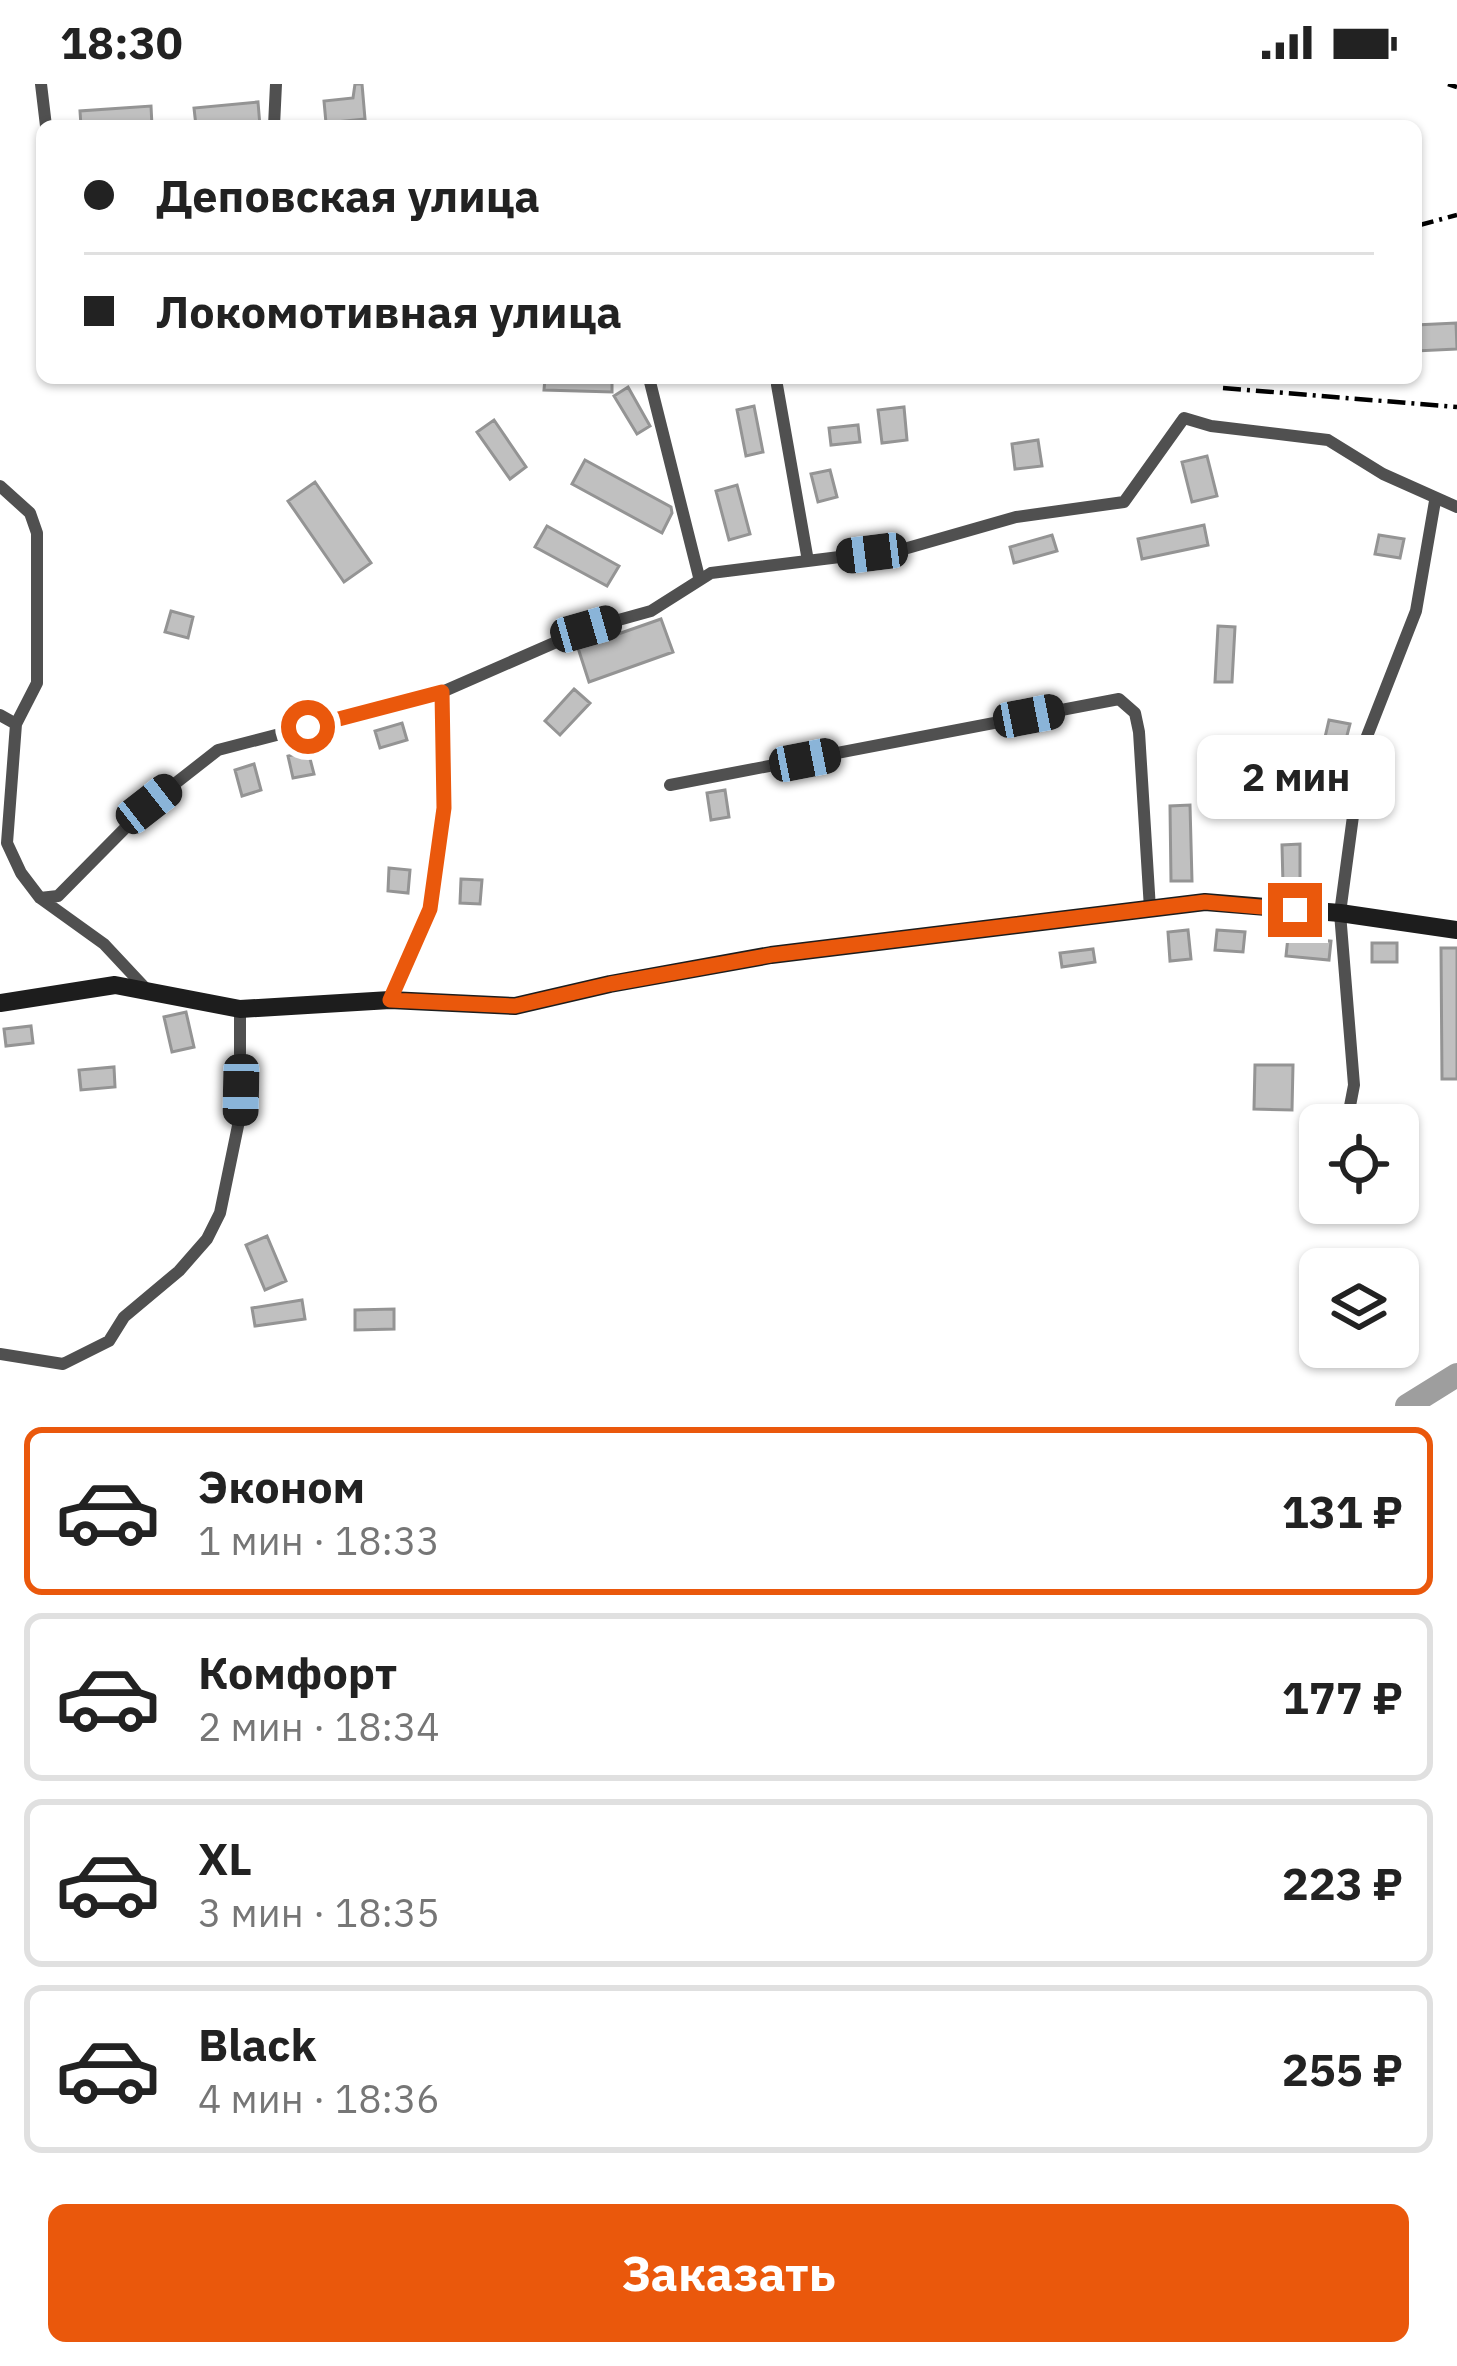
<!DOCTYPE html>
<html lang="ru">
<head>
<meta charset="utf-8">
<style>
  body { margin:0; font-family:"IBM Plex Sans",sans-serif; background:#f6f6f6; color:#222; height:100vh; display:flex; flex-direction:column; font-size:45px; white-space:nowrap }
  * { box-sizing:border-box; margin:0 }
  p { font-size:39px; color:#767676 }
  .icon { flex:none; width:66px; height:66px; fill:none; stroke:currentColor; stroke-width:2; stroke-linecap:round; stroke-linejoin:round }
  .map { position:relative; height:1322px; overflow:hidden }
  .drawer { display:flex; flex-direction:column; background:#fff; flex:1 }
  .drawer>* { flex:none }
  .top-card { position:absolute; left:36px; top:36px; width:1386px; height:264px; border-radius:18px; box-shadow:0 3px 9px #0004; display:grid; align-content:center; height:264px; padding:0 48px; background:#fff }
  .fabs { position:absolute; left:1299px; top:1020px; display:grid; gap:24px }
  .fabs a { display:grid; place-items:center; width:120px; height:120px; border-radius:18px; background:#fff; box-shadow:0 3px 9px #0004; font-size:60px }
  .end { position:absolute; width:54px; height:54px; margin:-27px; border:15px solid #ea580c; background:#fff; box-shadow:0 0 0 6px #fff }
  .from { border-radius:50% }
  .bubble { position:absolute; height:84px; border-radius:18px; background:#fff; box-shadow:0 3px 9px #0004; font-size:39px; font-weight:800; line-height:84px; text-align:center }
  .car { position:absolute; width:36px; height:72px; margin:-36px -18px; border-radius:15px; box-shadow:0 0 9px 3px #0007; background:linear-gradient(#222 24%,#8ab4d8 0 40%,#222 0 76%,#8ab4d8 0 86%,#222 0) }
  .top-card b { display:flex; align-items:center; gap:42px; height:114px; font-size:45px }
  .top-card b+b { border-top:3px solid #e0e0e0 }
  .top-card i { width:30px; height:30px; background:#222 }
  ul { padding:21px 0 0; list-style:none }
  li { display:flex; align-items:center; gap:36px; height:168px; margin:0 24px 18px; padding:0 24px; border:6px solid #e0e0e0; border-radius:18px }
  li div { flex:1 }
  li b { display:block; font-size:45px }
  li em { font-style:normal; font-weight:800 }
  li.on { border-color:#ea580c }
  li>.icon { width:108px; height:108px; stroke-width:1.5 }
  .cta { display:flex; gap:24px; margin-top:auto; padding:24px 48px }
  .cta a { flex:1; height:138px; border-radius:18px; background:#ea580c; color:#fff; font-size:48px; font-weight:800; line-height:138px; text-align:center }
  .status { display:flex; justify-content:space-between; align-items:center; height:84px; padding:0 60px; background:#fff; direction:ltr }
  .status svg { height:33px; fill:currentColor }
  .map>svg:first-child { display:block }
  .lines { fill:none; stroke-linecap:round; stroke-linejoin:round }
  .river { stroke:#9e9e9e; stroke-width:24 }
  .building { fill:#c0c0c0; stroke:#949494; stroke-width:3 }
  .street { stroke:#505050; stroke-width:12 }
  .secondary { stroke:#1d1d1d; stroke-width:18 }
  .rail { stroke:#000; stroke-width:4.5; stroke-dasharray:18 6 3 6; stroke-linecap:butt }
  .route { stroke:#ea580c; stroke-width:15 }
</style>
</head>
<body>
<div class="status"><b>18:30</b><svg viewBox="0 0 49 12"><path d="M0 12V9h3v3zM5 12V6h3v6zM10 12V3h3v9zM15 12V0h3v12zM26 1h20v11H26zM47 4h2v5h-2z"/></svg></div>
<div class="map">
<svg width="1457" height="1322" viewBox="0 0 1457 1322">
  <rect width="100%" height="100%" fill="#fff"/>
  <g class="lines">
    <path class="river" d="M1407,1322L1457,1291"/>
  </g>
  <path class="building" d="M355,0H362L365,35L326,39L324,17L353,14Z
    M258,18L260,42H196L194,24Z
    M151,22L152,42H81L80,27Z
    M1456,239L1457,265L1416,267V241Z
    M545,294H612V308L544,306Z
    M628,303L650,342L637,350L614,312Z
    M754,322L763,368L746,372L737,326Z
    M904,323L907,356L882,359L878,326Z
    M494,336L526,383L510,395L477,348Z
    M858,341L860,358L831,361L829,344Z
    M1038,356L1042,382L1015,385L1012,360Z
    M1207,372L1217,412L1192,418L1182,378Z
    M585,376L671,423L672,429L662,449L572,400Z
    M830,386L837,413L818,418L811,390Z
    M315,398L371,479L344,498L288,417Z
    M737,401L750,450L729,456L716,407Z
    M1204,441L1208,461L1142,475L1138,455Z
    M547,442L619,482L607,502L535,463Z
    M1052,451L1057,467L1014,479L1010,463Z
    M1379,451L1404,455L1400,474L1375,470Z
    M171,527L193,533L188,554L165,548Z
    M661,535L673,568L589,598L578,564Z
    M1218,542L1235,543L1232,598H1215Z
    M574,605L590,619L560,651L545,637Z
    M1329,636L1350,640L1343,667L1323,662Z
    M402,639L407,656L380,664L375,647Z
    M1214,658L1233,660L1229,709L1209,708Z
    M308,667L314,690L293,694L288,672Z
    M254,680L261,706L242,712L235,686Z
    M725,706L729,733L711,736L707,709Z
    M1190,721L1192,797H1171L1170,722Z
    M1300,760V800L1283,801L1282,761Z
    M389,784L410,786L408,809L388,807Z
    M461,795L482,796L480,820L460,819Z
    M1188,846L1191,875L1170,877L1168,848Z
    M1217,846L1245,848L1243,868L1215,866Z
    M1288,853L1331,857L1329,876L1286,872Z
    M1372,859H1397V878H1372Z
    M1441,864H1457V995H1442Z
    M1093,865L1095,878L1062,883L1060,869Z
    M186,928L194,963L172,968L164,933Z
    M31,942L33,959L6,962L4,945Z
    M1255,981H1293L1292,1026L1254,1025Z
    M114,983L115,1003L81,1006L79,986Z
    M267,1152L286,1197L265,1206L246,1161Z
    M302,1216L305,1235L255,1242L252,1224Z
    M394,1225V1245L355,1246V1226Z"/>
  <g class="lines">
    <path class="street" d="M41,0L46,42
      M274,42L276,0
      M649,294L699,493
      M777,301L808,477
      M0,402L30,429L37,449V599L16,640
      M0,631L16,640L7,759L21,789L40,814L104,860L148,907
      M670,701L1119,615L1135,629L1139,648L1150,825
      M40,814L58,812L149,720L218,666L442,608L586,545L651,527L711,489L904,465L1016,433L1124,418L1184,334L1211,342L1328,356L1383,390L1457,423
      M390,916L430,825L444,724L442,608
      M1350,1022L1354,1001L1340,829L1362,665L1416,527L1435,417
      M0,1270L63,1280L109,1257L124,1233L179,1187L207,1155L220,1129L240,1032V925"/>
    <path class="secondary" d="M0,919L115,901L240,925L390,916L515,922L610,900L771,871L1205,818L1340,829L1457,846"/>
    <path class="rail" d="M1448,0L1457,3
      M1416,142L1457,131
      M1223,304L1457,323"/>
  </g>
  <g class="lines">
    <path class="route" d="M308,643L442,608L444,724L430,825L390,916L515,922L610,900L771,871L1205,818L1295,826"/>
  </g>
</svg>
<div class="fabs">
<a><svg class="icon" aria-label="locate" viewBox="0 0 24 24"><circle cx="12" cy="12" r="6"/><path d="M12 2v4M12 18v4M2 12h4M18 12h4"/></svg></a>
<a><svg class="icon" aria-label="layers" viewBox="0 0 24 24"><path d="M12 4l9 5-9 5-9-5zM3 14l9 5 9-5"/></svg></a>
</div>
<i class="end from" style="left:308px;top:643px"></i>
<i class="end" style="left:1295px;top:826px"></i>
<div class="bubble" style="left:1197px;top:651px;width:198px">2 мин</div>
<i class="car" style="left:872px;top:469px;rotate:263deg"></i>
<i class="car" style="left:586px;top:545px;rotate:74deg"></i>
<i class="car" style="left:1029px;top:632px;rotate:79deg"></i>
<i class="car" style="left:805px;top:676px;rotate:79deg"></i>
<i class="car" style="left:149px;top:720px;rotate:52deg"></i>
<i class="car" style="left:241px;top:1006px;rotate:181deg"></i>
<div class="top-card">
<b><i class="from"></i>Деповская улица</b>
<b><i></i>Локомотивная улица</b>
</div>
</div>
<section class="drawer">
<ul>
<li class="on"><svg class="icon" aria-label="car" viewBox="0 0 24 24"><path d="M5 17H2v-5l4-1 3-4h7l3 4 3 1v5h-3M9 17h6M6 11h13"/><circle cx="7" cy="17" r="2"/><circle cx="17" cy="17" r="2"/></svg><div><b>Эконом</b><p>1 мин · 18:33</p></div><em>131 ₽</em></li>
<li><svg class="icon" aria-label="car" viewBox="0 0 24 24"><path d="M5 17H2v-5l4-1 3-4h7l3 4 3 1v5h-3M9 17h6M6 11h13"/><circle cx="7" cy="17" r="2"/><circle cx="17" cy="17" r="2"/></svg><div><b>Комфорт</b><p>2 мин · 18:34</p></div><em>177 ₽</em></li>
<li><svg class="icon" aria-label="car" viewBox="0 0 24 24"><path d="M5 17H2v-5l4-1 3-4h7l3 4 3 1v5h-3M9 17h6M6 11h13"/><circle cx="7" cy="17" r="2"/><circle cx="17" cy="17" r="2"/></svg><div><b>XL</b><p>3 мин · 18:35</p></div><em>223 ₽</em></li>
<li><svg class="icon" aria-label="car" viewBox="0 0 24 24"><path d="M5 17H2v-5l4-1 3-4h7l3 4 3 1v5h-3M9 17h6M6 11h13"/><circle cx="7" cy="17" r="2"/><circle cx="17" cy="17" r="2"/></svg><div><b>Black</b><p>4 мин · 18:36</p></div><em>255 ₽</em></li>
</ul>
<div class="cta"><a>Заказать</a></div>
</section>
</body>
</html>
